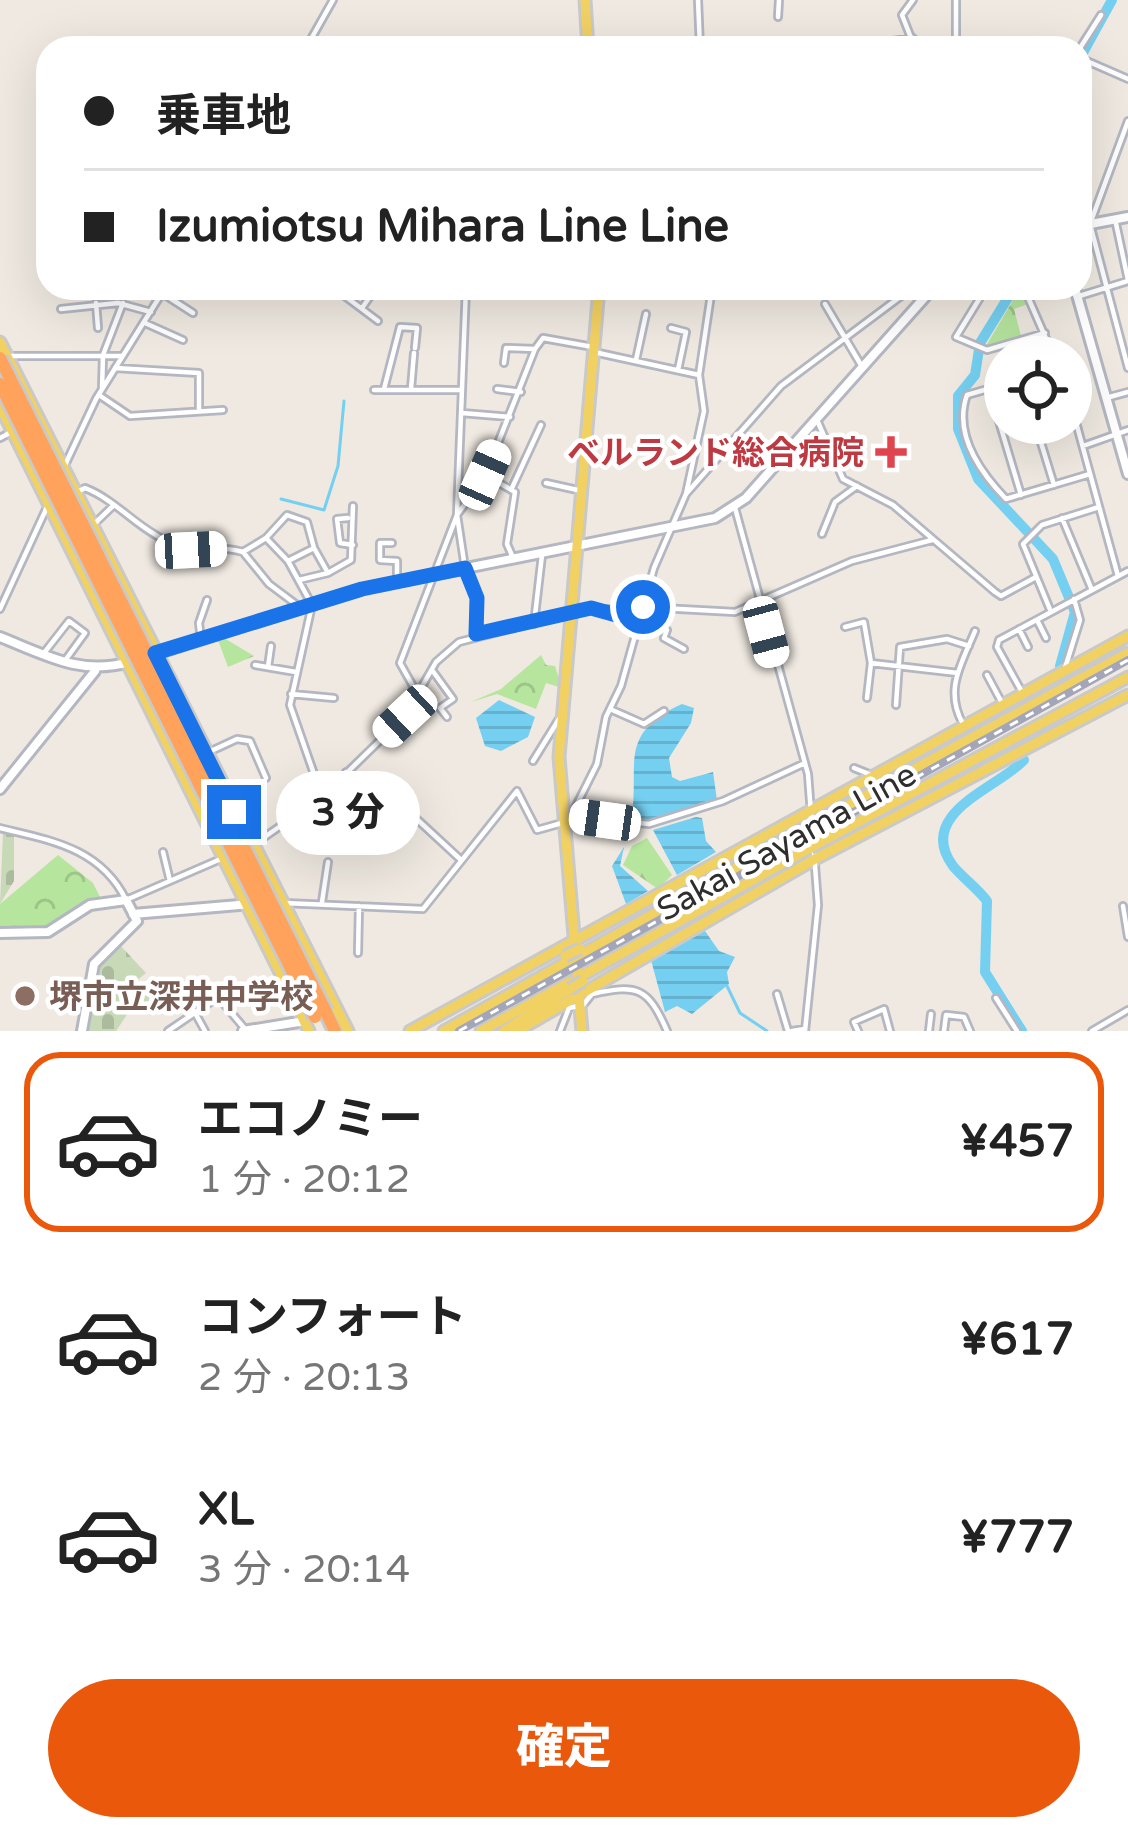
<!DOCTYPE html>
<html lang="ja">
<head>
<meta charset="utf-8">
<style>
  body { margin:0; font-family:"Varela Round","Noto Sans JP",sans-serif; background:#f6f6f6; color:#222; height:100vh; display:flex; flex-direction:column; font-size:45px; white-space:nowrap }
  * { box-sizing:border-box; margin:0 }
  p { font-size:39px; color:#767676 }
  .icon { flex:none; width:66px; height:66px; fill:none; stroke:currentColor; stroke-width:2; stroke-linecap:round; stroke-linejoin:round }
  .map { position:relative; height:1031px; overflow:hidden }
  .sheet { display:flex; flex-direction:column; background:#fff; flex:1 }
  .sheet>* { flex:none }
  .guide { position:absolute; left:36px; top:36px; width:1056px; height:264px; border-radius:36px; box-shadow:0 12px 48px #0002; display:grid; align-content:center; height:264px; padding:0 48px; background:#fff }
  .controls { position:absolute; left:984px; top:336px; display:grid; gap:24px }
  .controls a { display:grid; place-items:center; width:108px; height:108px; border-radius:50%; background:#fff; box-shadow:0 12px 48px #0002; font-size:60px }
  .end { position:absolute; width:54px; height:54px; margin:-27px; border:15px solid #1a73e8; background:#fff; box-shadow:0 0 0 6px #fff }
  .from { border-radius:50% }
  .bubble { position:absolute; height:84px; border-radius:42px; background:#fff; box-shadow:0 12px 48px #0002; font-size:39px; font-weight:800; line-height:84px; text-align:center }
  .car { position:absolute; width:36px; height:72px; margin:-36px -18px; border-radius:15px; box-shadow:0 0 9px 3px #0007; background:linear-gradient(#fff 24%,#345 0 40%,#fff 0 76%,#345 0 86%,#fff 0) }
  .guide b { display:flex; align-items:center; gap:42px; height:114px; font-size:45px }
  .guide b+b { border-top:3px solid #e0e0e0 }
  .guide i { width:30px; height:30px; background:#222 }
  ul { padding:21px 0 0; list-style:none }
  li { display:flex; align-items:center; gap:36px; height:180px; margin:0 24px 18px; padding:0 24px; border:6px solid transparent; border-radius:36px }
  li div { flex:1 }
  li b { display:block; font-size:45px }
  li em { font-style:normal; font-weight:800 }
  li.current { border-color:#ea580c }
  li>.icon { width:108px; height:108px; stroke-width:1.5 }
  .primary-button { display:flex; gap:24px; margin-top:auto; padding:24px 48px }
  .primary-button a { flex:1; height:138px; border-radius:72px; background:#ea580c; color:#fff; font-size:48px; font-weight:800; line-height:138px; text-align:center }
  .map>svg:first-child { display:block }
  .forest { fill:url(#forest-firs) }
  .cemetery { fill:url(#cemetery-stones) }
  .park { fill:url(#park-crowns) }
  .water { fill:url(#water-rules) }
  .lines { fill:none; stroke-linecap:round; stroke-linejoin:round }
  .stream { stroke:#75cff0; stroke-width:3 }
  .river { stroke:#75cff0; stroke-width:10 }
  .street-casing { stroke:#b4b7c1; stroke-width:10 }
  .secondary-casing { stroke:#b4b7c1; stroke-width:14 }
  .primary-casing { stroke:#c9c9c9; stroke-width:15 }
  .highway-casing { stroke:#c9c9c9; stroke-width:18 }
  .street { stroke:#fff; stroke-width:4.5 }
  .secondary { stroke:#fff; stroke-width:8 }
  .primary { stroke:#f2d163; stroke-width:9 }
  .highway { stroke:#ffa35c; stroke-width:12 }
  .rail-casing { stroke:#a3a6b8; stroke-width:8 }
  .rail { stroke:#fff; stroke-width:3; stroke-dasharray:9; stroke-linecap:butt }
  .primary-bridge-casing { stroke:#c9c9c9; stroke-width:15; stroke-linecap:butt }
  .highway-bridge-casing { stroke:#c9c9c9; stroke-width:18; stroke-linecap:butt }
  .primary-bridge { stroke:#f2d163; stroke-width:9 }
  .highway-bridge { stroke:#ffa35c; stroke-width:12 }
  .route { stroke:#1a73e8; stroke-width:15 }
  .health-dot { fill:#e0444e; stroke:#fff; stroke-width:4.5 }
  .education-dot { fill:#8d6e63; stroke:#fff; stroke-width:4.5 }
  .labels { text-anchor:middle; stroke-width:9; stroke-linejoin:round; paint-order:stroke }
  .health-label { font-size:33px; font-weight:bold; fill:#be3a42; stroke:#fff; text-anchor:end }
  .street-label { font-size:33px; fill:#2e2e2e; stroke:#fff }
  .education-label { font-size:33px; font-weight:bold; fill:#785e54; stroke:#fff; text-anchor:start }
</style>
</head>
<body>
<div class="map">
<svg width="1128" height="1031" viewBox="0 0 1128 1031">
  <defs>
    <pattern id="forest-firs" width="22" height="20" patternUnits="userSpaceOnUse" patternTransform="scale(3)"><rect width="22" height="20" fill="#b6e59e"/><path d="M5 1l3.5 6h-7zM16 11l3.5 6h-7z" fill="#9dc588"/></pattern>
    <pattern id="cemetery-stones" width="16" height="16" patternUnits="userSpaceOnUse" patternTransform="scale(3)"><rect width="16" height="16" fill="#c8d9b8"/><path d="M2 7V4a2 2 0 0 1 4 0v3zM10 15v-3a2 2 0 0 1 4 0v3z" fill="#acbb9e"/></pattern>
    <pattern id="park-crowns" width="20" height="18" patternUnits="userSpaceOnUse" patternTransform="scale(3)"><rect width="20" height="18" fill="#b6e59e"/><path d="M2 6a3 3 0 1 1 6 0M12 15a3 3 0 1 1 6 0" fill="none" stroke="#9dc588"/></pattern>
    <pattern id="water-rules" width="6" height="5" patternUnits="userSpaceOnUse" patternTransform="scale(3)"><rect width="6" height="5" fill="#75cff0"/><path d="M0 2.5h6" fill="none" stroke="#66b2ce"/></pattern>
  </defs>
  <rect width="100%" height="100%" fill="#efe9e1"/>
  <path class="forest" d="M647,838L672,875L658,889L623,865L632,846Z"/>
  <path class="cemetery" d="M3,832L14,833V881L0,904Z
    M119,944L146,973L136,981L148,989L149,1001L132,1007L116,1031H86L97,967Z"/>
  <path class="park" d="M1019,290L1031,303L1014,309L1021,336L986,346Z
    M224,638L254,656L228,667L218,640Z
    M541,655L546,665L555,666L562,688L546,683L536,709L497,694L471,702L501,689Z
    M58,855L93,883L100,897L81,903L51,926L0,928V904Z"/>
  <path class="water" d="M499,700L535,717L528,737L501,751L485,746L476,718Z
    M682,704L694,708L691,723L669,758L672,777L680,781L713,772L717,800L644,822L631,819C641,768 615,734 682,704Z
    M696,817L702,818L706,841L716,852L677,875L653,830Z
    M624,847L620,866L648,891L626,904L612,866Z
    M705,931L719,951L735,957L727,972L729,984L692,1014L677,1006L665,1012L651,960Z"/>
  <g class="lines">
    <path class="stream" d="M281,499L324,510L338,466L344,401
      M727,986L740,1013L767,1031"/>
    <path class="river" d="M1080,58L1112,0
      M1014,288L980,343L975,375L958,396V429L978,479L1053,559L1075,612L1060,666
      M1022,1031L985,972L987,901C977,888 963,878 953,866C914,813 1000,787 1024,760"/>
    <defs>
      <path id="street" d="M698,0L700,48
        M913,0L902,15L915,48
        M778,17L779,0
        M306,48L333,0
        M882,48L886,42L913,38
        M956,48V0
        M1080,48L1101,15
        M1080,58L1128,79
        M1128,121L1090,224L1128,368
        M1115,219L1128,280
        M334,288L378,321
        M466,288L457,515L465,568L479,610L476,632
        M654,288L664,290
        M986,288L956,337L987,350L1045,333
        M1024,288L1054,357
        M466,289L483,288
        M162,293L193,313
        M1076,297L1128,281
        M96,303L98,328
        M825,304L861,365
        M362,308L376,288
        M61,309L118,303L151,312
        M145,323L183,340
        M671,328L686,332L678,370
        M594,352L699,375
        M8,356H122
        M636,360L646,314
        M504,363L506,348L535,349
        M115,368L199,373V409
        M1005,384L967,395C953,434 980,472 1006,499L1090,474
        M102,389L103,355L123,303
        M384,389L400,327L417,328L415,348
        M411,389L414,353
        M497,389L521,392
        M374,390H462
        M990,391L1021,495
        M99,395L130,416L223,410
        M1106,398L1128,392
        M1071,404L1118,576
        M462,413L510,417
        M817,420L843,479L893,505L995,592L1001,596L1036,577
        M1035,423L1054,485
        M0,438L13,431
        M1083,446L1128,430
        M65,465L96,399L165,288
        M487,476L515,492L507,544L514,560
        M546,483L582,491
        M511,490L541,425
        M79,491L85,488C116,500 137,528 167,541C193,552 217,544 243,552L269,584L301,608
        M686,494L781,386L912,288
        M735,508L808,774L818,905L805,1031
        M348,518L337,519L340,543L353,545
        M1062,518L1092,590
        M92,526L114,505
        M822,534L835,502L857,486
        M392,543H380V560L397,561V582
        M243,552L266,538
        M288,561L314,548L307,522L287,515L266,538L288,561L312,605L290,705L322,797
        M328,573L351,560L353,506
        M299,580L328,573L314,548
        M643,607L735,612L852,561L932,540
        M0,609L48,505
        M575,609H609L638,621
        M1051,612L1023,544L1042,525L1099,507
        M639,619L667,630L664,638L684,649
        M1037,620L1046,638
        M534,624L542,555
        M845,627L864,622L871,663
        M1019,629L1028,647
        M201,640L199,623L207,600
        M44,653L69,621L85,633L64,662
        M255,665L296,672
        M268,667L271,646
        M1065,668L1080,620L1074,599
        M432,670L453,699L440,708L447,717
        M987,675L1002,703
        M1022,692L997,647L999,640L1128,571
        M291,694L334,698
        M418,695L400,663L457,515L485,476L535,349L543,338L593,347
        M867,698L871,663L958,673
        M896,705L900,647L947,639L969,646
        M610,709L644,724L664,711
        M963,724C944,690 961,665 975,631
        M211,751L237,739L250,741L266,778
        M533,761L559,719
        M854,768L869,774
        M346,772L394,798L460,859
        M573,816L649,824L723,801L805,763
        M566,826L597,764L606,717L621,686L654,568L686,494L704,411L699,375L712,288
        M0,828C48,840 100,847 126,900L223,858
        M256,843L322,797L405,716L436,662L459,642L567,614
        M163,852L170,881
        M322,902L328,862
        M284,903L423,909L517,791L537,830L562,823
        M1123,906L1128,937
        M358,953L359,906
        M777,994L788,1031
        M996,998L1017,1031
        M194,1011L205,1031
        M168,1031L218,997L245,1029
        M560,1031L569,1008L583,1005L592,994C637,984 648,987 667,1031
        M792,1031L805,1029
        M858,1031L854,1022L884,1009L890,1031
        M929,1031L931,1014
        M944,1031L946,1015L964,1017L970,1031
        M1092,1031L1128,1010"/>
      <path id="secondary" d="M1080,226L1128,217
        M1075,288L1128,474
        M0,637C45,655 81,676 129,662
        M155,654L362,589L715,518L746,498L933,288
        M0,789L95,671
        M133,914L251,904
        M0,933L48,932L90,905L126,900L137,921L94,964L82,1031
        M243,1031L305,1021"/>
      <path id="primary" d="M585,0L588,48
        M0,342L348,1031
        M0,406L309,1031
        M817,822L1128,653
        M819,843L1128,677
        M580,955L808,828
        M583,975L810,848
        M410,1031L1128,636
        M444,1031L567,962
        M481,1031L570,982
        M504,1031L570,989
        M517,1031L815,859L1128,695
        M582,1031L559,757L599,288"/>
      <path id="highway" d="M326,1012L335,1031"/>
    </defs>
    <use href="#street" class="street-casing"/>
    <use href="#secondary" class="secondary-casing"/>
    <use href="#primary" class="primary-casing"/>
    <use href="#highway" class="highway-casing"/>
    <use href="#street" class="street"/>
    <use href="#secondary" class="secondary"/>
    <use href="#primary" class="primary"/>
    <use href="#highway" class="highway"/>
    <defs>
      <path id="rail" d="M459,1031L1128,660"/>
    </defs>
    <use href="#rail" class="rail-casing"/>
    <use href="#rail" class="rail"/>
    <defs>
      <path id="primary-bridge" d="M808,828L817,822
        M810,848L819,843
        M565,956L580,949
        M570,989L583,981"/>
      <path id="highway-bridge" d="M0,358L326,1012
        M0,384L315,1017"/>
    </defs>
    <use href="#primary-bridge" class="primary-bridge-casing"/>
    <use href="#highway-bridge" class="highway-bridge-casing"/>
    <use href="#primary-bridge" class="primary-bridge"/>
    <use href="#highway-bridge" class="highway-bridge"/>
  </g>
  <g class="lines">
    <path class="route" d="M234,812L155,653L362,589L465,568L477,598L476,634L591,608L638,621L643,607"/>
  </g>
  <path class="health-dot" d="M885 434h12v12h12v12h-12v12h-12v-12h-12v-12h12z"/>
  <circle class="education-dot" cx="25" cy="996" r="12"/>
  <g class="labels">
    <g class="health-label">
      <text x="864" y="464">ベルランド総合病院</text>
    </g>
    <g class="street-label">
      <text transform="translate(786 841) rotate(-29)" y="12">Sakai Sayama Line</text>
    </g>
    <g class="education-label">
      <text x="49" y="1008">堺市立深井中学校</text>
    </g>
  </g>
</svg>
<div class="controls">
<a><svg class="icon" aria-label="locate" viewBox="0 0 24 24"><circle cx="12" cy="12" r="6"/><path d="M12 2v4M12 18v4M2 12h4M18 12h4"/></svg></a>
</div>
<i class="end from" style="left:643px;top:607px"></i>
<i class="end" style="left:234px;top:812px"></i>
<div class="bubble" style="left:276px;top:771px;width:144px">3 分</div>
<i class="car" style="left:485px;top:475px;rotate:24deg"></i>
<i class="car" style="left:191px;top:550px;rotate:87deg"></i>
<i class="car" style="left:766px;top:632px;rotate:165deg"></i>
<i class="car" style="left:405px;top:716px;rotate:227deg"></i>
<i class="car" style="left:605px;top:820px;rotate:278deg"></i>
<div class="guide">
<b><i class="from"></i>乗車地</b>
<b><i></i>Izumiotsu Mihara Line Line</b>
</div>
</div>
<section class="sheet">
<ul>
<li class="current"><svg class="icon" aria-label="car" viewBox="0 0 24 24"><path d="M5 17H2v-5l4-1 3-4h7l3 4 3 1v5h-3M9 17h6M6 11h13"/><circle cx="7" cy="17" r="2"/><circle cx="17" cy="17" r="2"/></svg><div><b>エコノミー</b><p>1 分 · 20:12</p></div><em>¥457</em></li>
<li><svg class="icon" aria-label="car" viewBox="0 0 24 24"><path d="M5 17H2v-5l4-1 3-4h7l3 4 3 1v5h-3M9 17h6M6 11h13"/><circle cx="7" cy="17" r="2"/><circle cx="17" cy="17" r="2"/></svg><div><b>コンフォート</b><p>2 分 · 20:13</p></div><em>¥617</em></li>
<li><svg class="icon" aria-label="car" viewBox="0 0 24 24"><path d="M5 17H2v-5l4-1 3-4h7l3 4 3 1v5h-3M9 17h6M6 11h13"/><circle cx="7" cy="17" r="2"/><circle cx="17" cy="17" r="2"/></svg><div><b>XL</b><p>3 分 · 20:14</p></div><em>¥777</em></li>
</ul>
<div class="primary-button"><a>確定</a></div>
</section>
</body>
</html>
